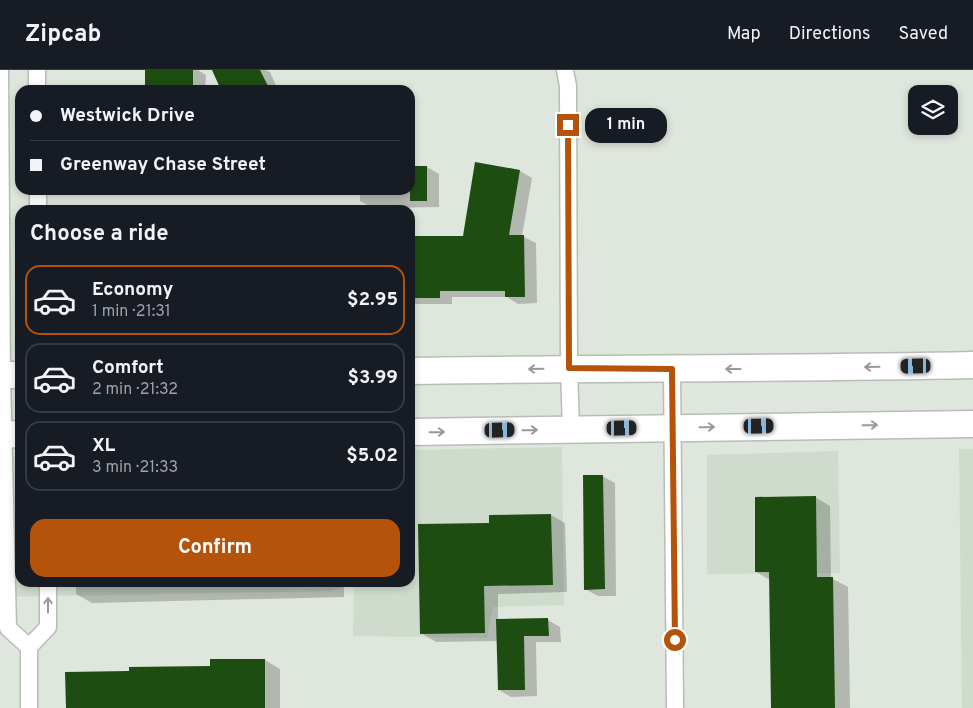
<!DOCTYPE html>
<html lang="en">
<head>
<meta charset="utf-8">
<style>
  body { margin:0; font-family:Overpass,sans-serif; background:#242831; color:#f1f3f6; height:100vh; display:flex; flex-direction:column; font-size:19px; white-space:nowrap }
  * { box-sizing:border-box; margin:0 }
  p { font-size:16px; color:#9ea1a6 }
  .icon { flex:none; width:28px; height:28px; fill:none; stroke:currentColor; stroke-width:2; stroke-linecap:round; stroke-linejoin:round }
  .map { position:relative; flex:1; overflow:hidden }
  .sheet { position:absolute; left:15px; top:135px; width:400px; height:382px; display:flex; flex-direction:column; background:#171b24; border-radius:15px; box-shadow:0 2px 8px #0003 }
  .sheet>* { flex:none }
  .guide { position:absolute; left:15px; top:15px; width:400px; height:110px; border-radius:15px; box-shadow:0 2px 8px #0003; display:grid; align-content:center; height:110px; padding:0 15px; background:#171b24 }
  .fabs { position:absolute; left:908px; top:15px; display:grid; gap:10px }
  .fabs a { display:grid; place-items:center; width:50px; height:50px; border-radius:10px; background:#171b24; box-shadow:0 2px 8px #0003; font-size:25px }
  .end { position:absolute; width:22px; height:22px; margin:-11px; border:6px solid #b45309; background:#fff; box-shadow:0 0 0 2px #fff }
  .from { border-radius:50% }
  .bubble { position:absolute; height:35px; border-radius:15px; background:#171b24; box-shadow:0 2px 8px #0003; font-size:16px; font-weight:700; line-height:35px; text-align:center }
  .car { position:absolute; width:15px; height:30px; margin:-15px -8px; border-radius:6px; box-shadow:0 0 4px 1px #0007; background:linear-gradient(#222 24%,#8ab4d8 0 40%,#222 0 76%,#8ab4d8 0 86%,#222 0) }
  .guide b { display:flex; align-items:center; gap:18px; height:48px; font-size:19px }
  .guide b+b { border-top:1px solid #363941 }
  .guide i { width:12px; height:12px; background:#f1f3f6 }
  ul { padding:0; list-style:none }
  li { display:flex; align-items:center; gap:15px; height:70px; margin:0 10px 8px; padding:0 5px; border:2px solid #363941; border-radius:15px }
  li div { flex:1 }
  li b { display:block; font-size:19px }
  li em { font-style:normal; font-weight:700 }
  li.selected { border-color:#b45309 }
  li>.icon { width:45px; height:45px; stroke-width:1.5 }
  h2 { padding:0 15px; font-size:22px; line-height:60px }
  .action { display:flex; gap:10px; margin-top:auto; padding:10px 15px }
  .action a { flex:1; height:58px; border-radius:15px; background:#b45309; color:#fff; font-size:20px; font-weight:700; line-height:58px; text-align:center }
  header { display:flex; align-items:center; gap:30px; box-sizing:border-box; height:70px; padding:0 25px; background:#171b24; border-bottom:1px solid #363941 }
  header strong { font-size:24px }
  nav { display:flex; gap:28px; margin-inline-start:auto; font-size:18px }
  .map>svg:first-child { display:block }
  .built { fill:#cfdccd }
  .shadow { fill:#0003 }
  .building { fill:#1d4d11 }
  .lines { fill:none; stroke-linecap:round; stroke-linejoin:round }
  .street-casing { stroke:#b6beb5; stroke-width:19 }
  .primary-casing { stroke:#b6beb5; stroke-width:29 }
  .street { stroke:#fff; stroke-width:16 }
  .primary { stroke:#fff; stroke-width:26 }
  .oneway { stroke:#999a98 }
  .route { stroke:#b45309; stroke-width:6 }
</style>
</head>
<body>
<header>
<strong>Zipcab</strong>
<nav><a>Map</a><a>Directions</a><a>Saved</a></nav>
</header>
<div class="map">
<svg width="973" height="638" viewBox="0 0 973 638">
  <rect width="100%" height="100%" fill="#dfe6dd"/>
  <path class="built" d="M562,377L564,535L493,537L487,568L353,566L354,514L330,521L0,527V387L20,386V512H410V380Z
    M959,379H973V638H962Z
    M838,381L840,503L707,504V385Z"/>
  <path class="shadow" d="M147,0H198L206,5L205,20H146Z
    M213,0H266L270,2L278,20H223Z
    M410,59L413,61L414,97H427L439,104V137L373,138L360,131V120H410Z
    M520,101L532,108L522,166L536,173L537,233L518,234L507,227H452V234H415L410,232V168L464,167Z
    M602,406L615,413L616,526H598L585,519Z
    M815,427L830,436L831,508L848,517L850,638H772L770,510L756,502Z
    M551,445L565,453L567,522L498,524V551L548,550L560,557L561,572H536L537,626L511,627L499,620L498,571L436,572L421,563L490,454Z
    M76,512H344V527L92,533L76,524Z
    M211,590H265L280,599V638H67L131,602L211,597Z"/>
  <path class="building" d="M145,0H193V20H145Z
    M212,0H260L270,20H221Z
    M475,92L520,100L509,165H524L525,227H505V221H440V228H410V166H463Z
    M410,96H427V131H410Z
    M583,405H603L605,519L584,520Z
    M816,426L817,507H833L835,638H771L769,502H755V427Z
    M551,444L553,515L484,516L485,563L420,564L418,454L489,453V445Z
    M548,548L549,566H524L525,620H498L496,549Z
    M210,589H265V638H66L65,602L129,601V597L210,596Z"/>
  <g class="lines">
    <defs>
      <path id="street" d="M0,0L2,305L8,558L29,577
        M37,0V20
        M565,0L568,16L569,298L571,359
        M38,120V140
        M672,299L675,638
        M29,638V577L48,557V512"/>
      <path id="primary" d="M410,301C598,298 785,299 973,295
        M0,305H20
        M410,362L973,354
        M0,365L20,364"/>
    </defs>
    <use href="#street" class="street-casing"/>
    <use href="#primary" class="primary-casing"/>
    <use href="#street" class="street"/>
    <use href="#primary" class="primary"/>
  </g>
  <defs><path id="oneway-shaft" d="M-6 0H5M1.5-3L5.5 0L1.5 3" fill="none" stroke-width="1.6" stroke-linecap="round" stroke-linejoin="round" transform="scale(1.25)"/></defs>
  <g class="oneway">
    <use href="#oneway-shaft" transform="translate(872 297) rotate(179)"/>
    <use href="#oneway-shaft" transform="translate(536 299) rotate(179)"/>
    <use href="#oneway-shaft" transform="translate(733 299) rotate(-180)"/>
    <use href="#oneway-shaft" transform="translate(870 355) rotate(-1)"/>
    <use href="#oneway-shaft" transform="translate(707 357) rotate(-1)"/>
    <use href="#oneway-shaft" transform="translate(530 360) rotate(-1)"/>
    <use href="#oneway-shaft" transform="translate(437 362) rotate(-1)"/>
    <use href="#oneway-shaft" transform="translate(48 535) rotate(-90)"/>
  </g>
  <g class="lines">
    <path class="route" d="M568,55L569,298L672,299L675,570"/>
  </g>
</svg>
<div class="fabs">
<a><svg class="icon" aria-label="layers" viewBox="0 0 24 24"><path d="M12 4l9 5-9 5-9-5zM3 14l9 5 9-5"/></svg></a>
</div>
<i class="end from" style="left:675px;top:570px"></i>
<i class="end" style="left:568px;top:55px"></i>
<div class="bubble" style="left:585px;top:38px;width:82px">1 min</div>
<i class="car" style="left:916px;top:296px;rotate:269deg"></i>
<i class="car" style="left:759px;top:356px;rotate:89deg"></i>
<i class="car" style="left:622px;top:358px;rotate:89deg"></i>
<i class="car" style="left:500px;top:360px;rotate:89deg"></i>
<div class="guide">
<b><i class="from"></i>Westwick Drive</b>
<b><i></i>Greenway Chase Street</b>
</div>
<section class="sheet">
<h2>Choose a ride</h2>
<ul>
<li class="selected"><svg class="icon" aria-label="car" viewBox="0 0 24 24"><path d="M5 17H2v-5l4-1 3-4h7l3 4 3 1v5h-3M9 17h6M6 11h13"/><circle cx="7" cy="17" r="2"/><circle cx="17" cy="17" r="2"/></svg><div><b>Economy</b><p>1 min · 21:31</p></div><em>$2.95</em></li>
<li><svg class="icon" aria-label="car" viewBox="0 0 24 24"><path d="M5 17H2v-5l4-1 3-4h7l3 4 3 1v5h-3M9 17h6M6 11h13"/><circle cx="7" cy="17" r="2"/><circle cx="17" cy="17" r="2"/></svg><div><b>Comfort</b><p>2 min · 21:32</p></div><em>$3.99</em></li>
<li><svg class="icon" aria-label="car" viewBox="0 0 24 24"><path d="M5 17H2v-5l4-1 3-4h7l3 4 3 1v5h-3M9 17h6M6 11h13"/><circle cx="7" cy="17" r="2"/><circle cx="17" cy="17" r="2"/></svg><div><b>XL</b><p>3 min · 21:33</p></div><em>$5.02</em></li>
</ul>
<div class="action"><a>Confirm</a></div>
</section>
</div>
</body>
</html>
